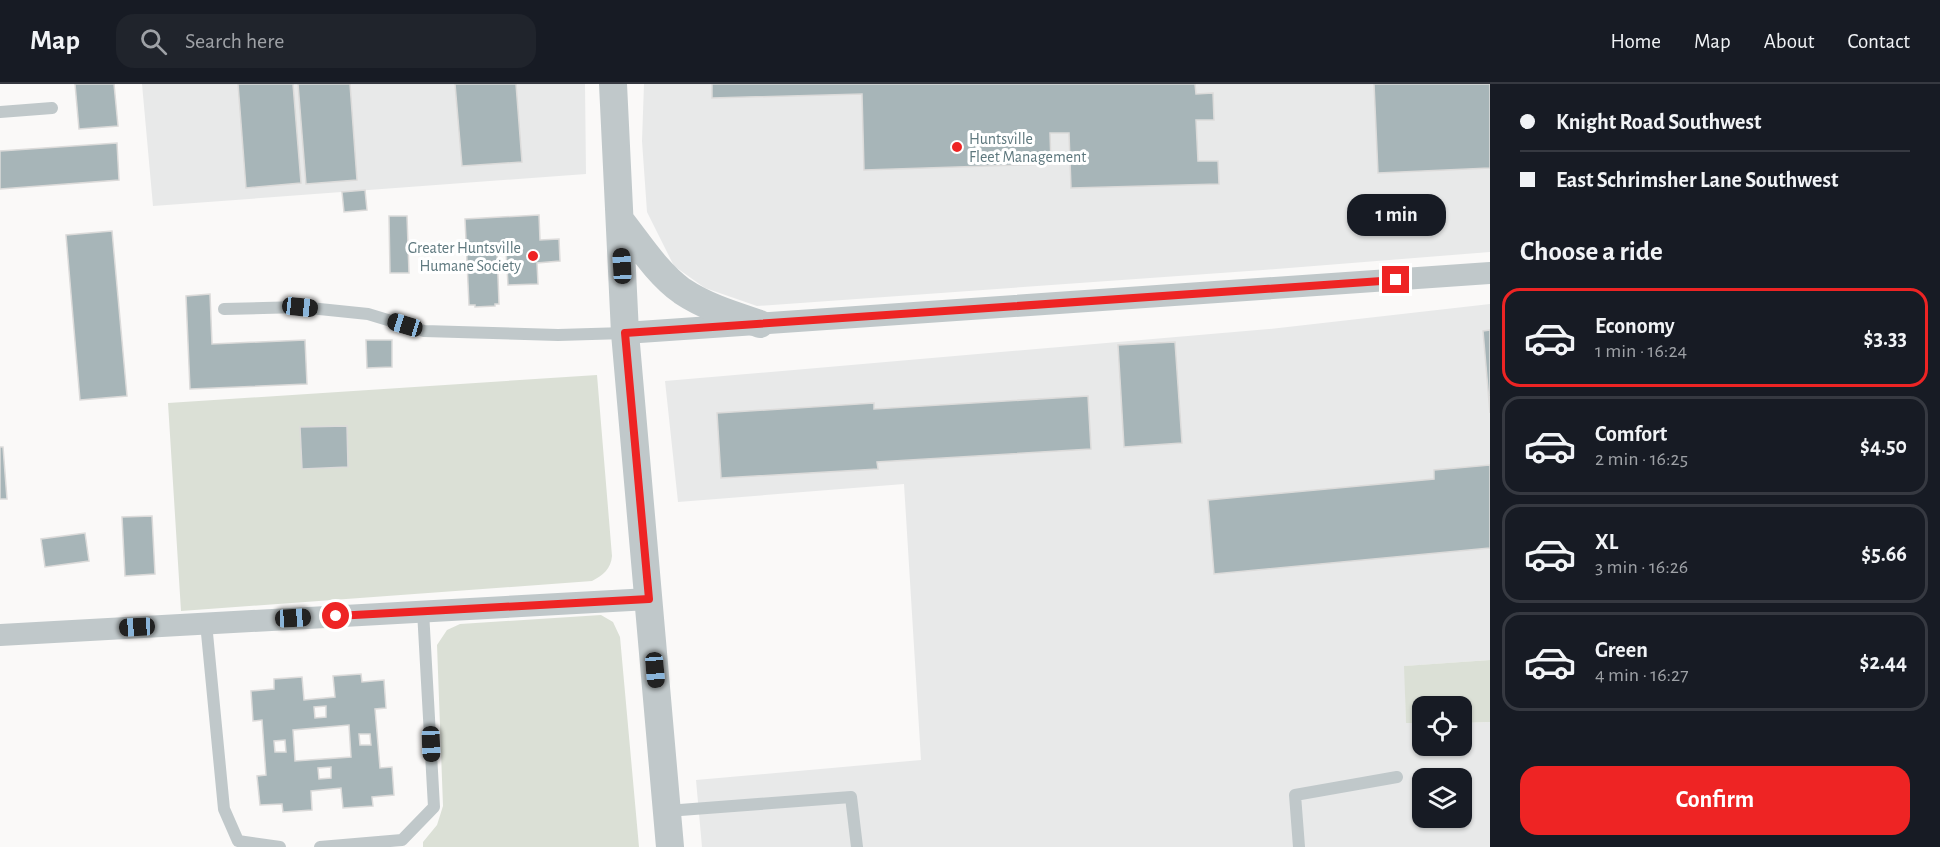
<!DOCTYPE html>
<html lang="en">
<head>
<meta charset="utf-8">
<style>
  body { margin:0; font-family:"Alegreya Sans",sans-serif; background:#20242c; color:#f1f3f6; height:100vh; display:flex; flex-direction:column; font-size:22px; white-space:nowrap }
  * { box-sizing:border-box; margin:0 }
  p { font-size:20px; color:#9ea1a6 }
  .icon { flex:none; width:33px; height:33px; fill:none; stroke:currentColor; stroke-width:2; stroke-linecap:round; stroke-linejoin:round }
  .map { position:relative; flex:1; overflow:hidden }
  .side { display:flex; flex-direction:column; background:#171b24; width:450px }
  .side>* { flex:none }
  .banner { display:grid; align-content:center; height:132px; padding:0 30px; background:#171b24 }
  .tools { position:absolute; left:1412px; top:612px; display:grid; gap:12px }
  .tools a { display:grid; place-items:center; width:60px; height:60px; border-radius:12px; background:#171b24; box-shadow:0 2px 4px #0004; font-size:30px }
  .end { position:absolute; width:27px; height:27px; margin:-14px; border:8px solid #ee2424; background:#fff; box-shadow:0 0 0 3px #fff }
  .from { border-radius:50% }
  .bubble { position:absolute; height:42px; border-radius:18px; background:#171b24; box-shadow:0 2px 4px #0004; font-size:20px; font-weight:700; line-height:42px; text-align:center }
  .car { position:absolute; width:18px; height:36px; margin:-18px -9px; border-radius:8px; box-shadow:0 0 4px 2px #0007; background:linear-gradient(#222 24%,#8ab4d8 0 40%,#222 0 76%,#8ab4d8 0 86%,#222 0) }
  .banner b { display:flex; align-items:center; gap:21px; height:57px; font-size:22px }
  .banner b+b { border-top:2px solid #363941 }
  .banner i { width:15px; height:15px; background:#f1f3f6 }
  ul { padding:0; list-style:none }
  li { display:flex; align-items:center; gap:18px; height:99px; margin:0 12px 9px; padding:0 18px; border:3px solid #363941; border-radius:18px }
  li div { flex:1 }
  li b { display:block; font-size:22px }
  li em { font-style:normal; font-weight:700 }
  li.active { border-color:#ee2424 }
  li>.icon { width:54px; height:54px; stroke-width:1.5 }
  h2 { padding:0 30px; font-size:27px; line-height:72px }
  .action { display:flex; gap:12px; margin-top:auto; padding:12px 30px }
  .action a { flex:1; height:69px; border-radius:18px; background:#ee2424; color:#fff; font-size:24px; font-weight:700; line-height:69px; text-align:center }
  header { display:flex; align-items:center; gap:36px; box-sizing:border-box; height:84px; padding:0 30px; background:#171b24; border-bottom:2px solid #363941 }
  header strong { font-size:28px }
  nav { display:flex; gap:33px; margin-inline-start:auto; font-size:21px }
  .search { width:420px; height:54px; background:#20242c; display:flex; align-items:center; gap:15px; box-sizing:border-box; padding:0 21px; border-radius:18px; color:#9ea1a6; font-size:22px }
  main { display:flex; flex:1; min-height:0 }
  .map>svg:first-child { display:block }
  .built { fill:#e8e9e9; fill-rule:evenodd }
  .green { fill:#dbe0d6 }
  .building { fill:#a7b5b8; stroke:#dcdbda; stroke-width:1.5; fill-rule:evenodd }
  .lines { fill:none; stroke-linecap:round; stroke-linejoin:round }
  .service { stroke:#c0c8ca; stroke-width:12 }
  .minor { stroke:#c0c8ca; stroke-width:22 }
  .tertiary { stroke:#c0c8ca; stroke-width:28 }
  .route { stroke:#ee2424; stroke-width:8 }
  .poi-dot { fill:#ee2424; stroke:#fff; stroke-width:2 }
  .labels { text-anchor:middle; stroke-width:6; stroke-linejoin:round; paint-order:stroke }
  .poi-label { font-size:16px; fill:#5e787e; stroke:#fff; text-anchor:start }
</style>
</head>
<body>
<header>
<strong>Map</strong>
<div class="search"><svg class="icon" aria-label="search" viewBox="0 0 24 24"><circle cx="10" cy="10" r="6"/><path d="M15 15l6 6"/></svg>Search here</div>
<nav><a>Home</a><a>Map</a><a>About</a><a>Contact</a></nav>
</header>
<main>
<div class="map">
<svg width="1490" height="763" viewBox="0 0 1490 763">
  <rect width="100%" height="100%" fill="#faf9f8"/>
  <path class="built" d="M142,0H585L586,90L153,122Z
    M644,0H1490V168L1263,186L757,222L705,204L674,182L647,128L642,57Z
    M1490,220V576L1405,582L1406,639H1422V662H1461V639L1490,638V763H702L696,696L921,676L904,400L678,418L665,297L1269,245ZM1422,694H1461V734H1422Z"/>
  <path class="green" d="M597,291L612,472C611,485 603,491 592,497L181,527L168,319Z
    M601,531L613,538L620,553L639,763H423V758L437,741L443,722L437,561L447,546L460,540Z
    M1490,576V638L1461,639V622H1422V639H1406L1404,582Z"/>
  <path class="building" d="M75,0H114L118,42L79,45Z
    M238,0H293L301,99L246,104Z
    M298,0H350L357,96L306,100Z
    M455,0H516L522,78L462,82Z
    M712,0H1195L1196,10L1213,9L1214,36H1196L1198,77H1218L1219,100L1071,104L1069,49H1050L1051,80L864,86L862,10L712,14Z
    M1374,0H1490V84L1378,89Z
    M117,59L119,96L0,105V67Z
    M365,106L367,126L344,128L342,108Z
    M539,131L540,156L559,155L560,177L537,179L538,200L508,201L506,166L497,167L499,220H495V222L475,223V221H469L465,135Z
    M389,132H407L409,189H390Z
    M112,147L127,312L80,316L66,151Z
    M210,210L212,260L305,256L307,300L190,305L186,212Z
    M1490,246V329L1483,247Z
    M366,256H392V283L367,284Z
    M1175,258L1182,359L1124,363L1118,261Z
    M1088,312L1091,365L877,378L878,385L721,394L717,329L874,319V325Z
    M347,342L348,383L302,385L300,343Z
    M0,363H3L7,415H0Z
    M1490,381V464L1214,490L1208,416L1434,395V386Z
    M152,432L155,490L125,492L122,433Z
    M85,449L89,477L45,483L41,455Z
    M361,590L362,598L384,596L386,624L375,625L380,684L392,683L394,711L372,713L373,722L343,724L341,704L311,707L312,726L283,728L282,720L260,721L257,692L266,691L262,636L253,637L251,607L274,605V595L302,593L304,616L335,613L333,592ZM326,622V633L315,634L314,623ZM349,641L351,673L295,677L293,646ZM359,650H370L371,661H360ZM285,656L286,668H275L274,657ZM331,683V694L319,695L318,684Z"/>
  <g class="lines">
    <path class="service" d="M0,28L52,24
      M224,225L300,223L368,230L424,247L558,251L625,249
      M206,539L224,725L238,757L280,763
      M667,727L851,713L857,763
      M320,763L402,756L434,723L423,527
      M1299,763L1295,711L1397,693"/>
    <path class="minor" d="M625,249L1490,189
      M0,551L649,515"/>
    <path class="tertiary" d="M613,0L625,249L670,763
      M620,136C639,160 657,189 682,207C706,223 733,231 760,240"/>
  </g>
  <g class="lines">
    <path class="route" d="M336,532L649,515L625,249L1396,196"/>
  </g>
  <g class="poi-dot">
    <circle cx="957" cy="63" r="6"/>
    <circle cx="533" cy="172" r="6"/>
  </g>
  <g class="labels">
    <g class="poi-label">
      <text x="969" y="60">Huntsville<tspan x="969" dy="18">Fleet Management</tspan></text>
      <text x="521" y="169" text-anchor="end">Greater Huntsville<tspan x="521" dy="18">Humane Society</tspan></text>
    </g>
  </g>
</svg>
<div class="tools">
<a><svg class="icon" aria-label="locate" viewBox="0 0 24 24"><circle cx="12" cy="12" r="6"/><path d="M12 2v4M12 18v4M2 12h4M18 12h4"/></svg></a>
<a><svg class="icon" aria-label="layers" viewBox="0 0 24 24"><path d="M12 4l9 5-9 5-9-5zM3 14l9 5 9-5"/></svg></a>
</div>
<i class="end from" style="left:336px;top:532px"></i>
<i class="end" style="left:1396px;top:196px"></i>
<div class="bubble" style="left:1347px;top:110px;width:99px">1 min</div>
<i class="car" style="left:622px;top:182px;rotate:357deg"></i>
<i class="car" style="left:300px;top:223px;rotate:96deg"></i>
<i class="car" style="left:405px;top:241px;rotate:287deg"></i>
<i class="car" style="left:293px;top:534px;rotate:87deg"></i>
<i class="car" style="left:137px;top:543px;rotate:267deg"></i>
<i class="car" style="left:655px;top:586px;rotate:175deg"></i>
<i class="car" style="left:431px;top:660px;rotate:178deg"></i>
</div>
<section class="side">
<div class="banner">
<b><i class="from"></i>Knight Road Southwest</b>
<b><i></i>East Schrimsher Lane Southwest</b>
</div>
<h2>Choose a ride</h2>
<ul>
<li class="active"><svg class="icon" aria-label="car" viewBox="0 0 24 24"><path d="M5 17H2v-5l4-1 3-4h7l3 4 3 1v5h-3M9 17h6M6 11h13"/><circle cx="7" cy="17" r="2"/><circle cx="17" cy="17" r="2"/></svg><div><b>Economy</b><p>1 min · 16:24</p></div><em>$3.33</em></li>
<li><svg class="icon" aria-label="car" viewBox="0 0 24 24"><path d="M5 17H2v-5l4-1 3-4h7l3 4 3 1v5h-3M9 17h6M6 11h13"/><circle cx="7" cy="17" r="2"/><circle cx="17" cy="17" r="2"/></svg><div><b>Comfort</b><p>2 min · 16:25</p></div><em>$4.50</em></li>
<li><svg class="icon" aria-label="car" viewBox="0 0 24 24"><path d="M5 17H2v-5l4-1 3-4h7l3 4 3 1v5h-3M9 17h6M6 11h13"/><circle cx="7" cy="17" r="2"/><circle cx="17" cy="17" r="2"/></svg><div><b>XL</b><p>3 min · 16:26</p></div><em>$5.66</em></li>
<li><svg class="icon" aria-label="car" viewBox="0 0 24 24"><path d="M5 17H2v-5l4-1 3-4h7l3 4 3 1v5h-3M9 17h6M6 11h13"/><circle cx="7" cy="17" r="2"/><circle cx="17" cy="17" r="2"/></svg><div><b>Green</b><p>4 min · 16:27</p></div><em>$2.44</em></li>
</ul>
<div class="action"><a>Confirm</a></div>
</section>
</main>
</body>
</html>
